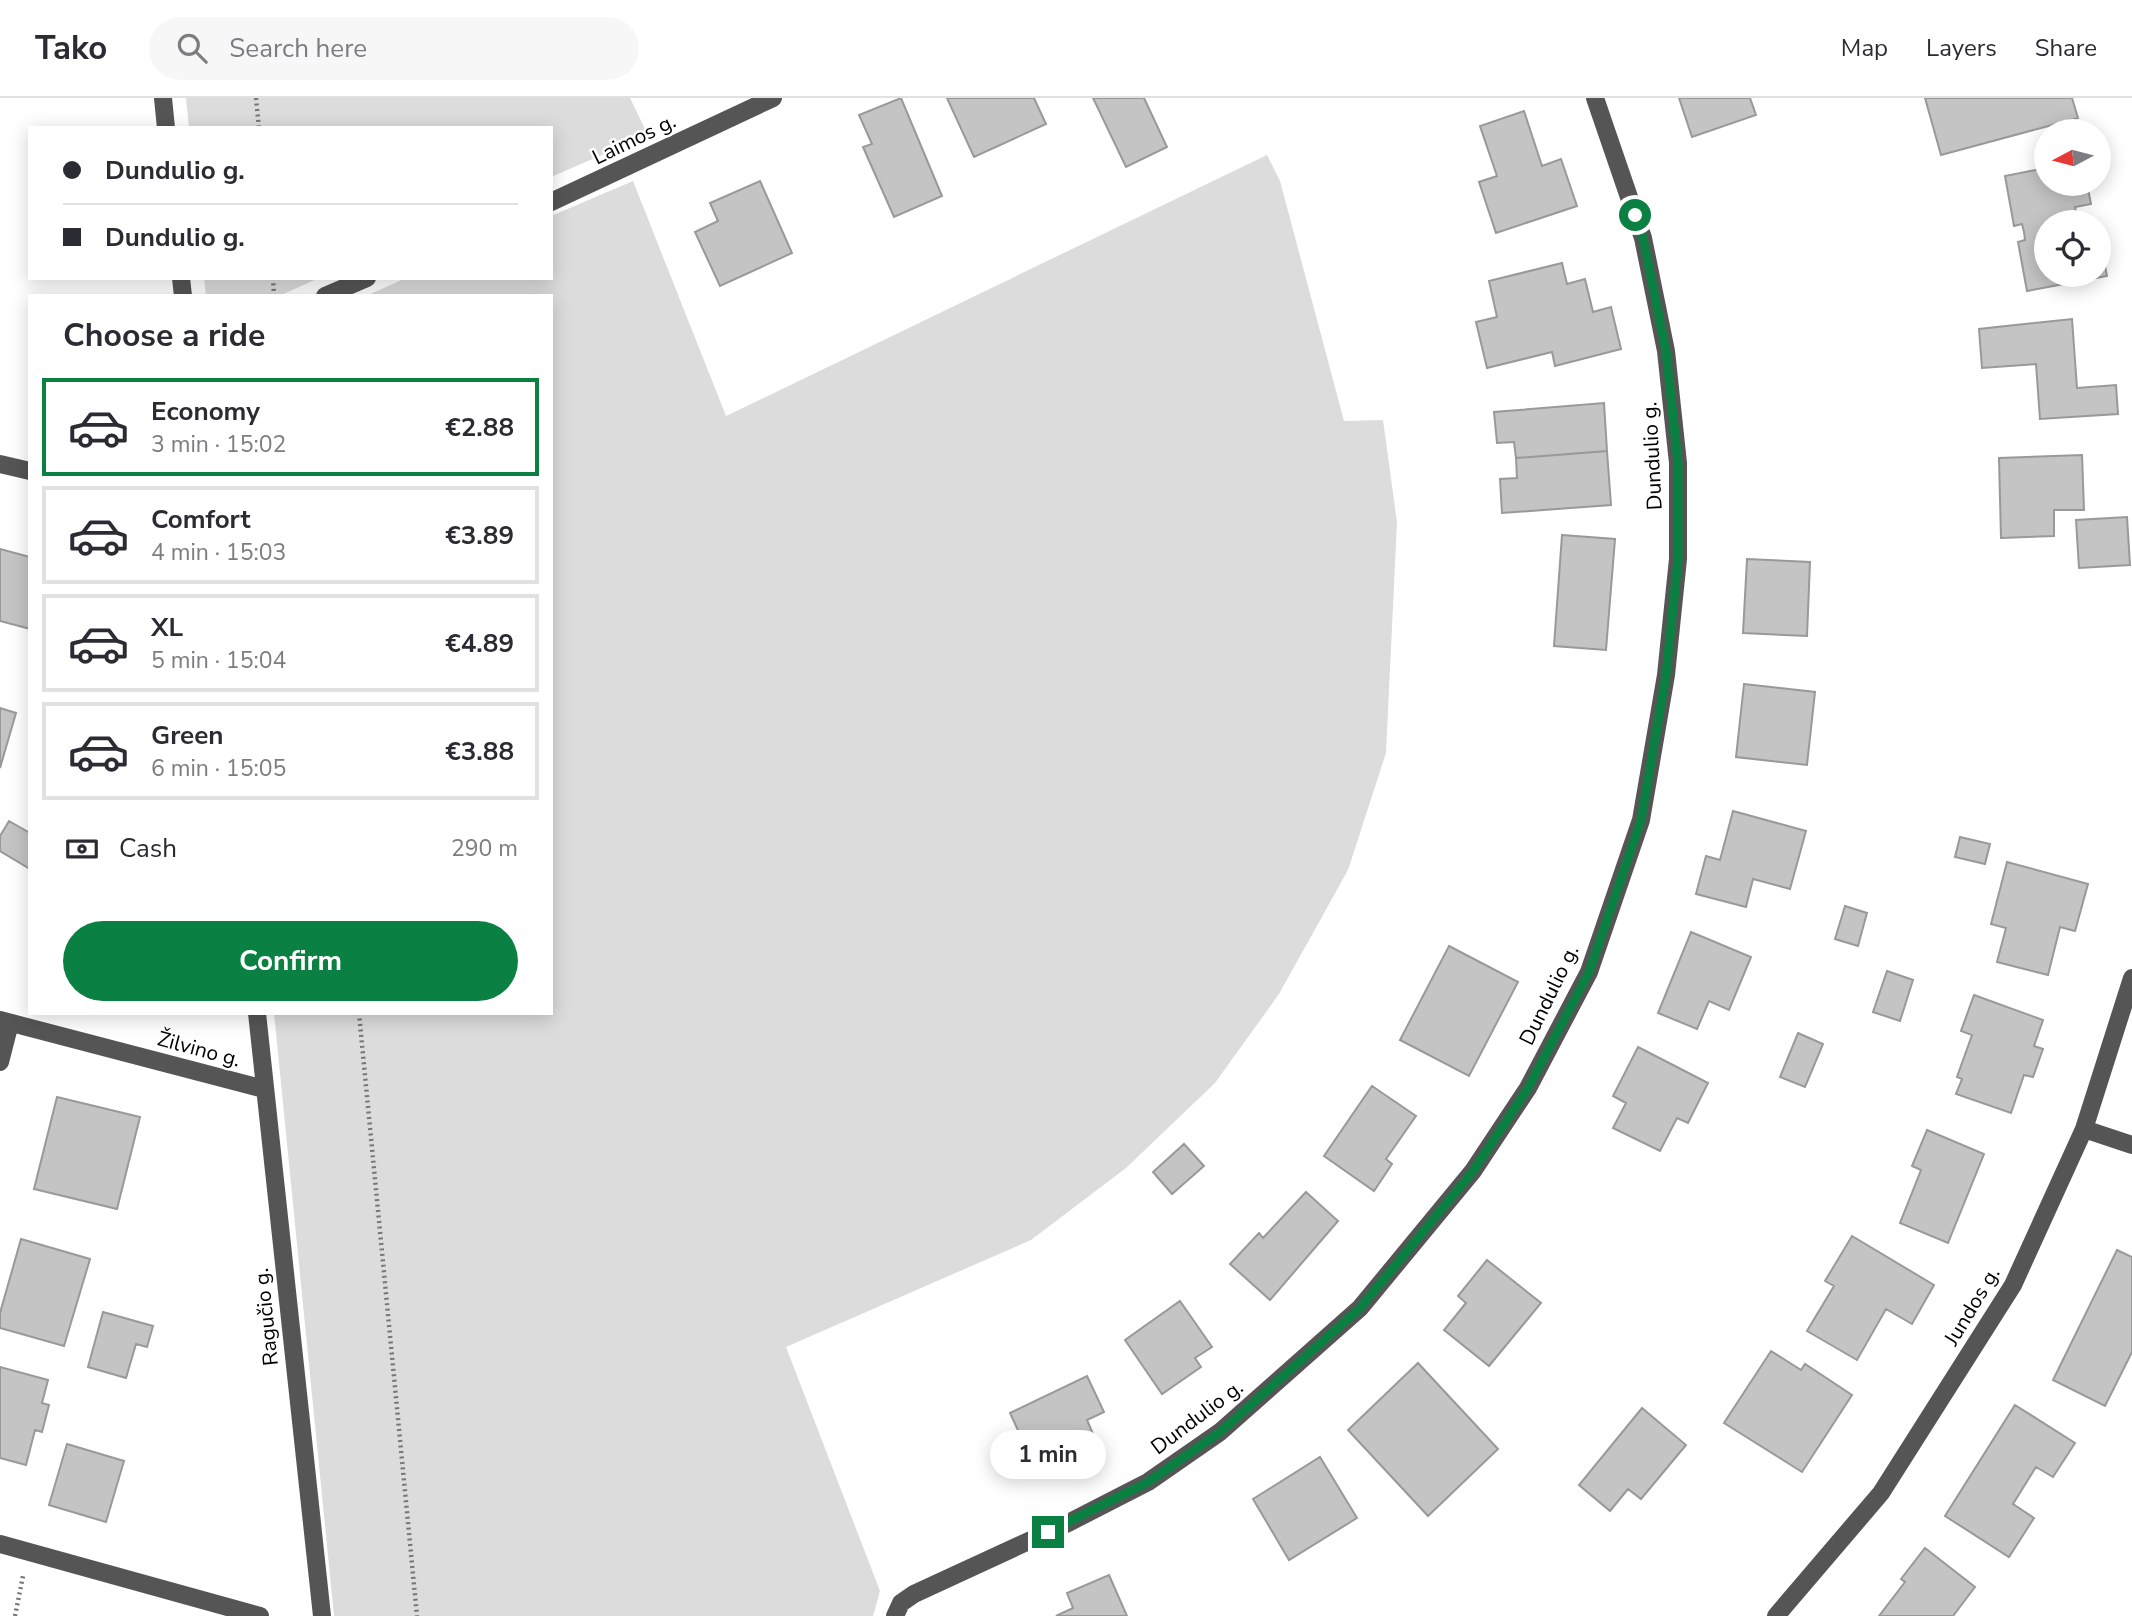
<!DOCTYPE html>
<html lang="en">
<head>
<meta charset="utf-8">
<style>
  body { margin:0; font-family:"Nunito Sans",sans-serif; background:#f7f7f7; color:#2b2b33; height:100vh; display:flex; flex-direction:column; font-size:26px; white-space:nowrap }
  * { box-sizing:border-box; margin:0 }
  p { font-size:23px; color:#7c7c81 }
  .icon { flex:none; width:38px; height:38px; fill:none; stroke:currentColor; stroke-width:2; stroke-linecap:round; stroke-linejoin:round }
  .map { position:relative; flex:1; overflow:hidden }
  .sheet { position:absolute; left:28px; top:196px; width:525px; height:721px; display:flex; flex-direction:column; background:#fff; border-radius:0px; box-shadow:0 4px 18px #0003 }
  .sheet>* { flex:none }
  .top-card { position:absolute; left:28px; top:28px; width:525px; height:154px; border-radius:0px; box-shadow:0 4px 18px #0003; display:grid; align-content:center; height:154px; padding:0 35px; background:#fff }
  .needle { width:46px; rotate:263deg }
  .fabs { position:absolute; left:2034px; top:21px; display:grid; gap:14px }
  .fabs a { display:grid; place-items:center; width:77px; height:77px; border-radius:50%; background:#fff; box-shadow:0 4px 18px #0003; font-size:35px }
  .end { position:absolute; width:32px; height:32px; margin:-16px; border:9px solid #0b8043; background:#fff; box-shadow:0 0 0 4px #fff }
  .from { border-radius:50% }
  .bubble { position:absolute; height:49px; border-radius:24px; background:#fff; box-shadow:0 4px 18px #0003; font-size:23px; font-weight:700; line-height:49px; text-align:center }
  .top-card b { display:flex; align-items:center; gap:24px; height:66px; font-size:26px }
  .top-card b+b { border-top:2px solid #e1e1e2 }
  .top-card i { width:18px; height:18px; background:#2b2b33 }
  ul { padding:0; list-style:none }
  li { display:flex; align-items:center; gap:21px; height:98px; margin:0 14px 10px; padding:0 21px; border:4px solid #e1e1e2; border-radius:0px }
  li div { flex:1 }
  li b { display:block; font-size:26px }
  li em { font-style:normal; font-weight:700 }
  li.selected { border-color:#0b8043 }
  li>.icon { width:63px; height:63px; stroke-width:1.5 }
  h2 { padding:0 35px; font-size:32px; line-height:84px }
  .pay { display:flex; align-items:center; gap:18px; height:77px; padding:0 35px; font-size:26px }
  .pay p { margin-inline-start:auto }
  .primary-button { display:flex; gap:14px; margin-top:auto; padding:14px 35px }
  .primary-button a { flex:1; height:80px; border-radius:42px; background:#0b8043; color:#fff; font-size:28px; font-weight:700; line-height:80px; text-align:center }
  header { display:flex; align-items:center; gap:42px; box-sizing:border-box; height:98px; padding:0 35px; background:#fff; border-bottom:2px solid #e1e1e2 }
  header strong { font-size:33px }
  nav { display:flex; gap:38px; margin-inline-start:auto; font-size:24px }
  .search { width:490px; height:63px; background:#f7f7f7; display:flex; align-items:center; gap:18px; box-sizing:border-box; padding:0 24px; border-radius:38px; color:#7c7c81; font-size:26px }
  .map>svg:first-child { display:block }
  .green { fill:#dcdcdc }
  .building { fill:#c4c4c4; stroke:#999; stroke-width:2 }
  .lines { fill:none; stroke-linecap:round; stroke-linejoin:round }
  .path { stroke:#777; stroke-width:4.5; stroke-dasharray:2 3.5; stroke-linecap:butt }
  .minor { stroke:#555; stroke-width:18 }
  .route { stroke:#0b8043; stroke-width:9 }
  .labels { text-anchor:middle; stroke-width:5; stroke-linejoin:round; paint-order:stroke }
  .street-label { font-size:21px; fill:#000; stroke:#fff }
</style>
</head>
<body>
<header>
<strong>Tako</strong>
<div class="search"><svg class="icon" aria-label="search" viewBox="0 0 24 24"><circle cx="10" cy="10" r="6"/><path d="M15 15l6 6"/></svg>Search here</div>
<nav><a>Map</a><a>Layers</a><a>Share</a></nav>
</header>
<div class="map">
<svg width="2132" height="1518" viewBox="0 0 2132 1518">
  <rect width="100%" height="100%" fill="#fff"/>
  <path class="green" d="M186,0H630L648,37L551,79V30H189Z
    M1267,57L1280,83L1344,323L1383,322L1397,424L1386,655L1348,772L1279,896L1215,985L1126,1070L1031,1142L786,1249L880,1493L873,1518H334L274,915H551V198H366L406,180H551V118L633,83L726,318Z
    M204,180H319L279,198H206Z"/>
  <path class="building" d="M901,0L942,98L894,119L863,49L872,46L859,17Z
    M947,0H1034L1046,26L974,59Z
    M1093,0H1144L1167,49L1126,69Z
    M1679,0H1750L1756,17L1692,39Z
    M1925,0H2072L2078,20L1941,57Z
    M1524,13L1542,68L1561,61L1577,108L1496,135L1479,84L1497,78L1480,28Z
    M2046,70V86H2087L2091,106L2075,109L2078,124H2046V177H2098L2099,137L2107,178L2027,193L2018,144L2025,142L2024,134L2022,126L2014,128L2005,78Z
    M760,83L792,155L720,188L695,134L718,123L710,105Z
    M1562,165L1567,186L1585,181L1593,214L1611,209L1621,251L1555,268L1552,254L1487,270L1476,224L1497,219L1489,183Z
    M2072,221L2077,290L2116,287L2118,316L2040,321L2036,266L1982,270L1979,231Z
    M1604,305L1607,353L1516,360L1514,344L1497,345L1494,314Z
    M1607,353L1611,407L1502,415L1500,381L1517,380L1516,360Z
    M2082,357L2084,412H2054V438L2001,440L1999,360Z
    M2127,419L2130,467L2079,470L2076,422Z
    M1562,437L1615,441L1606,552L1554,548Z
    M0,451L30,459V531L0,523Z
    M1747,461L1810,464L1807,538L1743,535Z
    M1744,586L1815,594L1807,667L1736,659Z
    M0,610L16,615L0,670Z
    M1733,713L1806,733L1790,791L1753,781L1746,809L1696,796L1706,758L1720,762Z
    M9,723L30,735V771L0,753V738Z
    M1960,739L1990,746L1985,766L1955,759Z
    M2007,764L2088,786L2075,833L2060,829L2048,877L1997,864L2006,830L1991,826Z
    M1845,808L1867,815L1858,848L1835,841Z
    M1691,834L1751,859L1729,912L1709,903L1697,931L1658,915Z
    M1449,848L1518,884L1469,978L1400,942Z
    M1887,873L1913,882L1900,923L1873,914Z
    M1974,897L2043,922L2034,948L2043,951L2033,979L2024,977L2011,1015L1956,996L1962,981L1957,979L1972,937L1961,933Z
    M1798,935L1823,946L1805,989L1780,979Z
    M1638,949L1708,985L1688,1025L1677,1020L1660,1053L1613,1030L1626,1005L1613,998Z
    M1372,988L1416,1018L1386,1061L1392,1066L1374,1093L1324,1058Z
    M57,999L140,1019L117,1111L34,1091Z
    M1927,1032L1984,1056L1948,1145L1900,1125L1921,1072L1912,1068Z
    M1184,1046L1204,1068L1172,1096L1153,1074Z
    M1306,1094L1338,1123L1270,1202L1230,1166L1259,1135L1263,1140Z
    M1852,1138L1934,1187L1912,1226L1886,1211L1857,1262L1807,1233L1834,1188L1825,1183Z
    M21,1141L90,1161L64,1248L0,1230V1215Z
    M2117,1152L2132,1159V1254L2105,1308L2053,1282Z
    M1487,1162L1541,1205L1489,1268L1444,1232L1466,1205L1458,1198Z
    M1180,1203L1212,1249L1195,1260L1201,1269L1162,1296L1125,1242Z
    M103,1214L153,1228L147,1249L136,1246L126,1280L88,1269Z
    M1771,1253L1801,1272L1805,1266L1852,1297L1802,1374L1724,1325Z
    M1418,1265L1498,1351L1428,1418L1348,1332Z
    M0,1269L48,1282L42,1305L49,1307L42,1334L35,1332L26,1367L0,1360Z
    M1087,1278L1104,1314L1087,1322L1093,1336L1033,1365L1010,1315Z
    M2015,1307L2075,1345L2053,1379L2036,1369L2013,1406L2034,1420L2009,1459L1945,1418Z
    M1642,1310L1686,1347L1641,1401L1628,1391L1610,1413L1579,1387Z
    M67,1346L124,1363L106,1424L49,1407Z
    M1320,1359L1357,1420L1289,1462L1253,1401Z
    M1925,1450L1975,1489L1953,1518H1879L1905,1484L1901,1481Z
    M1109,1477L1127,1518H1056L1073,1510L1067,1495Z"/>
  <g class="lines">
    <path class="path" d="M256,0L259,30
      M273,180L274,198
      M359,915L417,1518
      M15,1518L23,1478"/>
    <path class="minor" d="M163,0L166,30
      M551,104L773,0
      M181,180L183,198
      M325,198L367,180
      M0,366L30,373
      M257,915L322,1518
      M0,922L264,991
      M0,964L10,925
      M2084,1031L2132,1047
      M0,1446L260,1518
      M895,1518L901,1505L914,1496L1070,1424L1148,1384L1220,1334L1360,1210L1473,1073L1528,990L1589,874L1641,722L1666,577L1678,461V365L1666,253L1643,140L1595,0
      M1776,1518L1881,1395L2013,1187L2084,1031L2132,880"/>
  </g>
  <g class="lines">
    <path class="route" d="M1048,1434L1148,1384L1220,1334L1360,1210L1473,1073L1528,990L1589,874L1641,722L1666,577L1678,461V365L1666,253L1643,140L1635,117"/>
  </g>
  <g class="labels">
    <g class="street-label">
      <text transform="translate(634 41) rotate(-26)" y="7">Laimos g.</text>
      <text transform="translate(1652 358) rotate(-93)" y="7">Dundulio g.</text>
      <text transform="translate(1549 897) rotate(-64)" y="7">Dundulio g.</text>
      <text transform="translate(199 951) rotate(15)" y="7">Žilvino g.</text>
      <text transform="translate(1972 1208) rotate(-59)" y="7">Jundos g.</text>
      <text transform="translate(266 1219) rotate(-96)" y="7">Ragučio g.</text>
      <text transform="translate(1197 1319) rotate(-37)" y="7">Dundulio g.</text>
    </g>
  </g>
</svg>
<div class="fabs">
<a><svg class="needle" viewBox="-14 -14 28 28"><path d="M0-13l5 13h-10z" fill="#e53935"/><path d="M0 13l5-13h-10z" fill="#7c7c81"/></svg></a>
<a><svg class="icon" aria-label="locate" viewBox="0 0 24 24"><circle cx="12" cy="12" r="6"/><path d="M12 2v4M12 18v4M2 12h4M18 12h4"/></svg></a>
</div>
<i class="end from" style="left:1635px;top:117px"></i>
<i class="end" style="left:1048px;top:1434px"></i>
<div class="bubble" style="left:990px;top:1332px;width:116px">1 min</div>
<div class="top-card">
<b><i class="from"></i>Dundulio g.</b>
<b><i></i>Dundulio g.</b>
</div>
<section class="sheet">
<h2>Choose a ride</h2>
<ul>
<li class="selected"><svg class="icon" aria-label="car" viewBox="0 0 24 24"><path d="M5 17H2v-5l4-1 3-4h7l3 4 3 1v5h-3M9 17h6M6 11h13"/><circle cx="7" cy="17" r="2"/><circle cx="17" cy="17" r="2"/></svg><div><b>Economy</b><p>3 min · 15:02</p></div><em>€2.88</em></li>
<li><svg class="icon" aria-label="car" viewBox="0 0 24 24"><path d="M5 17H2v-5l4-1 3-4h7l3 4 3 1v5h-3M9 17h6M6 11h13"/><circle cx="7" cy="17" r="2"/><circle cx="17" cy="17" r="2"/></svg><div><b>Comfort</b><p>4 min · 15:03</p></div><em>€3.89</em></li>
<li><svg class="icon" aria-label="car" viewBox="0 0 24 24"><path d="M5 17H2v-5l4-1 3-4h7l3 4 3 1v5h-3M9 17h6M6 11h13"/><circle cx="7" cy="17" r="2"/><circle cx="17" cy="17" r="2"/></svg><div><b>XL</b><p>5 min · 15:04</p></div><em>€4.89</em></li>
<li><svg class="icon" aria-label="car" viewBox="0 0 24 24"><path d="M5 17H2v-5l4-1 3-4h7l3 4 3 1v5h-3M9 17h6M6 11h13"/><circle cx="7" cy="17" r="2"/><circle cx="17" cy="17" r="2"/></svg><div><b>Green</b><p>6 min · 15:05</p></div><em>€3.88</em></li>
</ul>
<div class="pay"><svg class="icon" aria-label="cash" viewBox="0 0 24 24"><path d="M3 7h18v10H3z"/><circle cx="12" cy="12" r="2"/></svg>Cash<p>290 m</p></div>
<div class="primary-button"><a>Confirm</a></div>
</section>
</div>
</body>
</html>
